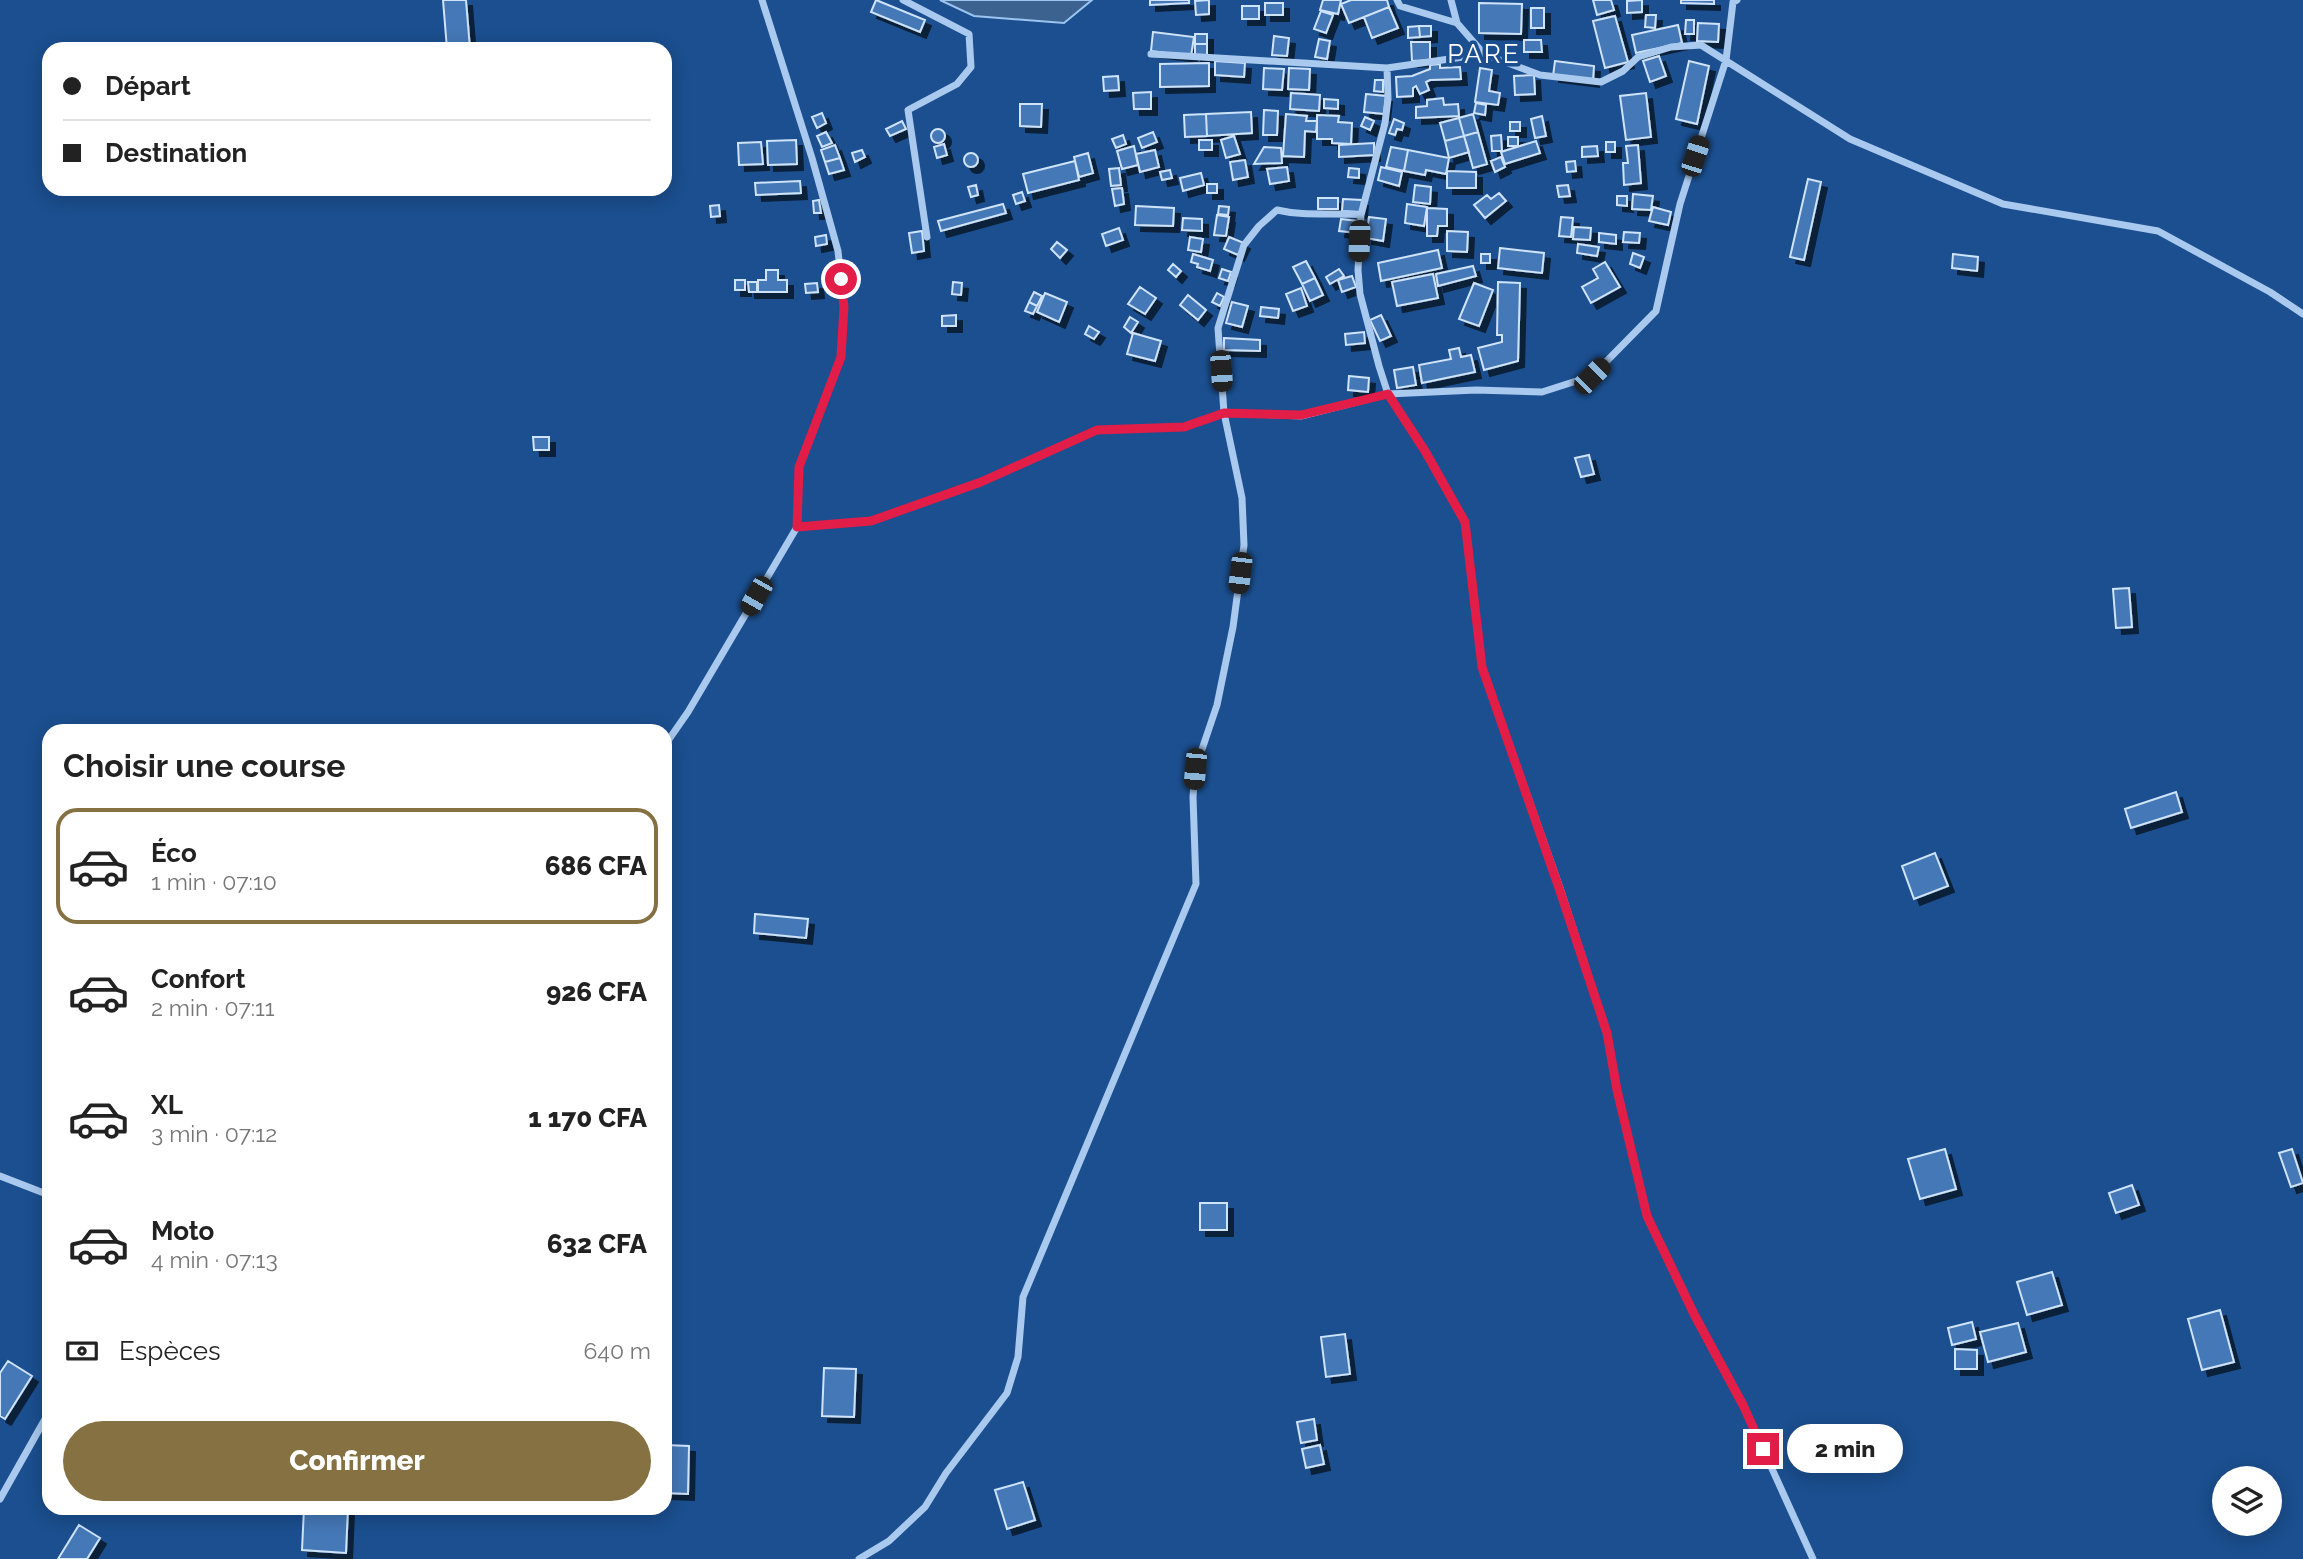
<!DOCTYPE html>
<html lang="fr">
<head>
<meta charset="utf-8">
<style>
  body { margin:0; font-family:Raleway,sans-serif; background:#f2f2f2; color:#222; height:100vh; display:flex; flex-direction:column; font-size:26px; white-space:nowrap }
  * { box-sizing:border-box; margin:0 }
  p { font-size:23px; color:#767676 }
  .icon { flex:none; width:38px; height:38px; fill:none; stroke:currentColor; stroke-width:2; stroke-linecap:round; stroke-linejoin:round }
  .map { position:relative; flex:1; overflow:hidden }
  .drawer { position:absolute; left:42px; top:724px; width:630px; height:791px; display:flex; flex-direction:column; background:#fff; border-radius:21px; box-shadow:0 4px 18px #0003 }
  .drawer>* { flex:none }
  .guide { position:absolute; left:42px; top:42px; width:630px; height:154px; border-radius:21px; box-shadow:0 4px 18px #0003; display:grid; align-content:center; height:154px; padding:0 21px; background:#fff }
  .tools { position:absolute; left:2212px; top:1466px; display:grid; gap:14px }
  .tools a { display:grid; place-items:center; width:70px; height:70px; border-radius:50%; background:#fff; box-shadow:0 4px 18px #0003; font-size:35px }
  .end { position:absolute; width:32px; height:32px; margin:-16px; border:9px solid #e11d48; background:#fff; box-shadow:0 0 0 4px #fff }
  .from { border-radius:50% }
  .bubble { position:absolute; height:49px; border-radius:24px; background:#fff; box-shadow:0 4px 18px #0003; font-size:23px; font-weight:800; line-height:49px; text-align:center }
  .car { position:absolute; width:21px; height:42px; margin:-21px -10px; border-radius:9px; box-shadow:0 0 5px 2px #0007; background:linear-gradient(#222 24%,#8ab4d8 0 40%,#222 0 76%,#8ab4d8 0 86%,#222 0) }
  .guide b { display:flex; align-items:center; gap:24px; height:66px; font-size:26px }
  .guide b+b { border-top:2px solid #e0e0e0 }
  .guide i { width:18px; height:18px; background:#222 }
  ul { padding:0; list-style:none }
  li { display:flex; align-items:center; gap:21px; height:116px; margin:0 14px 10px; padding:0 7px; border:4px solid transparent; border-radius:21px }
  li div { flex:1 }
  li b { display:block; font-size:26px }
  li em { font-style:normal; font-weight:800 }
  li.current { border-color:#857141 }
  li>.icon { width:63px; height:63px; stroke-width:1.5 }
  h2 { padding:0 21px; font-size:32px; line-height:84px }
  .pay { display:flex; align-items:center; gap:18px; height:77px; padding:0 21px; font-size:26px }
  .pay p { margin-inline-start:auto }
  .primary-button { display:flex; gap:14px; margin-top:auto; padding:14px 21px }
  .primary-button a { flex:1; height:80px; border-radius:42px; background:#857141; color:#fff; font-size:28px; font-weight:800; line-height:80px; text-align:center }
  .map>svg:first-child { display:block }
  .water { fill:#3c6290; stroke:#9cc4f0; stroke-width:2 }
  .building { fill:#4478b7; stroke:#cfe3fa; stroke-width:2; filter:url(#shadow) }
  .lines { fill:none; stroke-linecap:round; stroke-linejoin:round }
  .minor { stroke:#a9c9ee; stroke-width:7 }
  .route { stroke:#e11d48; stroke-width:9 }
  .labels { text-anchor:middle; stroke-width:7; stroke-linejoin:round; paint-order:stroke }
  .quarter-label { font-size:26px; letter-spacing:2px; fill:#fff; stroke:#1b4f8f }
</style>
</head>
<body>
<div class="map">
<svg width="2303" height="1559" viewBox="0 0 2303 1559">
  <defs>
    <filter id="shadow"><feDropShadow dx="6" dy="6" stdDeviation="0" flood-color="#0009"/></filter>
  </defs>
  <rect width="100%" height="100%" fill="#1b4f8f"/>
  <path class="water" d="M940,0H1092L1064,23L974,16Z"/>
  <path class="building" d="M443,0H466L470,49H447Z
    M876,0L925,20L920,32L871,12Z
    M1150,0H1189V3L1150,5Z
    M1209,0V14L1196,15L1195,1Z
    M1323,0H1341L1338,14L1320,10Z
    M1351,0H1387L1389,7L1349,23L1341,4Z
    M1593,0H1611L1614,10L1597,15Z
    M1642,0V12L1627,13V1Z
    M1681,0H1714V4L1681,3Z
    M1265,3H1283V15H1265Z
    M1479,3L1522,4L1521,34L1479,33Z
    M1242,6H1259V19H1242Z
    M1389,7L1398,28L1372,38L1364,17Z
    M1531,8H1544V28H1531Z
    M1321,11L1333,15L1326,33L1314,29Z
    M1646,15H1656L1655,28L1645,27Z
    M1615,16L1628,62L1605,68L1593,21Z
    M1686,20H1694V34H1685Z
    M1698,23L1719,24L1718,42L1697,41Z
    M1678,25L1682,43L1636,53L1632,35Z
    M1419,26L1420,37L1408,38V27Z
    M1419,26H1431V36L1420,37Z
    M1153,32L1194,37L1191,56L1151,51Z
    M1195,34H1207V44H1195Z
    M1274,36L1289,38L1287,56L1272,55Z
    M1319,39L1330,41L1327,59L1315,57Z
    M1524,40H1541L1542,52H1524Z
    M1411,42H1430V60L1412,61Z
    M617,44L618,49H558Z
    M1195,44H1207V56H1195Z
    M1659,56L1666,76L1650,82L1643,61Z
    M1215,61L1245,63L1244,77L1215,75Z
    M1555,61L1594,66L1593,81L1553,76Z
    M1689,61L1709,66L1697,124L1676,119Z
    M1209,63V86L1160,87V64Z
    M1440,64V68L1460,67L1461,79L1430,80L1426,82L1429,90L1420,94L1416,86L1413,88V96L1397,97L1396,77L1412,76L1430,69V65Z
    M1264,68L1284,69L1282,90L1263,89Z
    M1289,68L1310,69L1309,90L1288,89Z
    M1480,68L1492,70L1489,91L1500,93L1498,105L1475,102Z
    M1534,75L1535,94L1515,95L1514,76Z
    M1118,76L1119,90L1104,91L1103,77Z
    M1375,80H1383V92L1374,91Z
    M1151,92V109H1134L1133,93Z
    M1291,93L1320,95L1319,111L1290,109Z
    M1646,93L1651,137L1626,140L1620,96Z
    M1366,94L1386,96L1384,114L1364,112Z
    M1443,98L1444,105L1458,104L1459,116L1416,118V107L1427,106V100Z
    M1324,99L1338,100V109L1324,108Z
    M1476,103L1486,105L1485,115L1474,113Z
    M1020,104H1042L1041,127L1020,126Z
    M1264,110L1278,111L1277,135H1263Z
    M1251,112L1252,133L1207,136L1206,114Z
    M822,113L826,123L817,128L812,117Z
    M1206,114L1207,136L1185,137L1184,115Z
    M1286,114L1307,116L1306,121H1317L1316,132L1305,131L1304,157L1283,156Z
    M1473,114L1478,132L1464,136L1459,118Z
    M1317,115L1339,116L1338,122L1352,123L1351,144L1332,143V139H1317Z
    M1542,116L1546,136L1535,138L1531,119Z
    M1365,117L1374,121L1370,130L1361,126Z
    M1459,118L1464,136L1445,141L1440,123Z
    M1394,119L1404,123L1402,130L1397,129L1395,135L1389,133Z
    M902,121L906,129L890,136L886,129Z
    M1510,122H1520V131H1510Z
    M931 136a7 7 0 1 1 14 0a7 7 0 1 1-14 0Z
    M826,132L832,143L822,147L817,136Z
    M1153,132L1157,142L1142,148L1138,138Z
    M1478,132L1487,164L1473,168L1464,136Z
    M1123,135L1126,144L1116,148L1112,139Z
    M1501,135L1502,151H1492L1491,136Z
    M1234,136L1240,154L1226,158L1221,140Z
    M1464,136L1469,152L1449,158L1445,141Z
    M1508,137H1518V146H1508Z
    M796,140L797,164L768,165L767,141Z
    M1199,140H1212V150H1199Z
    M1536,141L1540,153L1505,164L1501,152Z
    M761,142L763,164L739,165L738,143Z
    M1606,142H1615V152H1606Z
    M1374,143V155L1339,157V145Z
    M944,144L947,155L937,158L934,147Z
    M835,145L840,158L825,162L821,150Z
    M1638,145L1641,183L1624,185L1623,163H1628L1626,146Z
    M1134,146L1138,165L1122,169L1117,151Z
    M1597,146L1598,156L1582,157V147Z
    M1264,147L1281,148L1282,163L1254,164Z
    M1391,147L1408,150L1404,171L1386,167Z
    M862,150L865,157L855,162L852,153Z
    M1155,150L1159,167L1140,172L1136,154Z
    M1408,150L1449,158L1446,174L1426,170L1425,175L1404,171Z
    M964 160a7 7 0 1 1 14 0a7 7 0 1 1-14 0Z
    M1088,153L1093,173L1079,177L1074,157Z
    M1501,157L1505,167L1495,172L1491,161Z
    M840,158L844,170L829,174L825,162Z
    M1245,160L1248,177L1233,180L1230,162Z
    M1075,161L1079,180L1028,193L1023,174Z
    M1575,161L1576,171L1567,172L1566,162Z
    M1287,167L1289,181L1270,184L1267,169Z
    M1381,167L1402,172L1399,186L1378,180Z
    M1119,168L1121,185L1111,186L1109,169Z
    M1349,168L1359,169V178L1348,177Z
    M1170,170L1172,178L1162,180L1160,172Z
    M1447,171L1476,172V188H1447Z
    M1201,173L1204,185L1183,191L1180,178Z
    M1808,179L1821,182L1804,260L1790,257Z
    M800,181L801,193L756,195L755,183Z
    M1207,184H1217V193H1207Z
    M976,185L978,195L971,197L968,187Z
    M1415,185L1431,187L1430,204L1413,202Z
    M1568,185L1570,196L1559,197L1557,186Z
    M1122,188L1124,204L1115,206L1112,189Z
    M1022,192L1025,201L1016,204L1013,195Z
    M1499,193L1506,201L1485,218L1474,205L1487,195L1491,199Z
    M1633,194L1653,196L1651,210L1632,209Z
    M1617,196H1627V206L1617,205Z
    M1318,198H1338V209H1318Z
    M1343,199L1362,200L1361,212L1342,211Z
    M819,200L821,213H814L813,201Z
    M1003,204L1006,213L941,231L938,221Z
    M1407,204L1427,207L1424,226L1405,223Z
    M719,205L720,216L711,217L710,206Z
    M1136,206L1174,208L1173,226L1135,225Z
    M1219,206L1229,207L1228,215L1218,214Z
    M1653,207L1671,212L1668,225L1649,221Z
    M1427,208L1447,209V226H1438L1437,236H1427Z
    M1217,215L1229,217L1226,236L1214,235Z
    M1369,217L1386,219L1383,241L1366,238Z
    M1561,217L1573,218L1571,237L1559,236Z
    M1183,218L1202,219V231L1182,230Z
    M1341,219L1358,221L1357,233L1339,231Z
    M1574,227L1591,228L1590,240L1573,239Z
    M1119,228L1123,240L1106,246L1102,234Z
    M922,231L924,251L912,253L909,233Z
    M1447,231L1468,232L1467,252L1447,251Z
    M1624,232L1640,233L1639,243L1623,242Z
    M1599,233L1616,235V244L1599,242Z
    M826,235L827,244L816,246L815,237Z
    M1190,237L1203,239L1201,252L1188,250Z
    M1229,237L1244,243L1238,255L1224,249Z
    M1057,242L1067,250L1060,258L1051,249Z
    M1578,244L1599,247L1597,256L1577,253Z
    M1500,248L1544,253L1542,273L1498,268Z
    M1438,250L1442,268L1381,281L1378,263Z
    M1633,253L1644,257L1640,268L1630,264Z
    M1193,254L1213,260L1210,271L1197,267L1198,264L1191,262Z
    M1481,254H1490V263H1481Z
    M1953,254L1978,257L1977,271L1952,268Z
    M1306,261L1315,278L1302,284L1293,267Z
    M1605,262L1620,287L1591,303L1582,287L1598,278L1593,269Z
    M1173,264L1181,271L1176,277L1168,270Z
    M1473,266L1476,276L1438,286L1436,274Z
    M1222,269L1231,272L1228,281L1219,278Z
    M1339,269L1344,276L1330,284L1326,277Z
    M766,270H778V280H787V292H758V280H766Z
    M1433,274L1438,298L1397,306L1392,282Z
    M1352,276L1356,287L1342,292L1338,280Z
    M1315,278L1323,295L1310,301L1302,284Z
    M735,280H745V290H735Z
    M748,282H757V292H749Z
    M953,282L962,283L961,295L952,294Z
    M1498,282L1520,283L1518,361L1484,370L1478,348L1502,342V335H1497Z
    M817,283L818,292L806,293L805,284Z
    M1474,283L1493,290L1479,326L1459,319Z
    M1140,287L1156,298L1145,314L1128,304Z
    M1301,288L1307,306L1293,311L1286,294Z
    M1034,292L1042,296L1037,306L1029,302Z
    M1045,293L1067,302L1059,322L1037,312Z
    M1217,293L1224,297L1220,306L1212,302Z
    M1188,295L1206,310L1198,320L1180,305Z
    M1029,302L1037,306L1033,314L1025,311Z
    M1232,302L1248,306L1242,327L1226,323Z
    M1261,307L1279,309L1278,318L1260,316Z
    M956,315V326H942V316Z
    M1381,315L1391,336L1380,341L1370,320Z
    M1130,317L1138,322L1131,333L1124,327Z
    M1089,326L1099,332L1094,339L1085,334Z
    M1364,332L1365,343L1346,345L1345,334Z
    M1133,333L1161,341L1155,361L1127,354Z
    M1224,338L1260,340V351L1224,350Z
    M1459,348L1461,357L1471,355L1475,372L1422,383L1419,365L1451,359L1449,350Z
    M1413,367L1416,385L1397,388L1394,370Z
    M1349,376L1369,378L1368,392L1348,390Z
    M533,437H549V450H534Z
    M1589,455L1594,474L1581,477L1575,458Z
    M2129,588L2132,627L2116,628L2113,589Z
    M2176,792L2182,812L2131,828L2125,809Z
    M1935,853L1948,886L1914,899L1902,866Z
    M755,914L808,919L806,938L754,933Z
    M1945,1149L1956,1189L1920,1199L1908,1159Z
    M2292,1149L2303,1183L2291,1187L2279,1153Z
    M2132,1185L2139,1205L2116,1213L2109,1193Z
    M1200,1203H1227V1230H1200Z
    M2052,1272L2062,1305L2027,1315L2017,1282Z
    M2220,1310L2234,1362L2202,1370L2188,1319Z
    M1972,1322L1976,1339L1952,1345L1948,1328Z
    M2018,1323L2026,1352L1988,1362L1980,1332Z
    M1345,1334L1350,1374L1326,1377L1321,1337Z
    M1955,1349L1977,1350V1369H1955Z
    M8,1361L32,1376L5,1419L0,1416V1373Z
    M824,1368L856,1369L854,1417L822,1416Z
    M1314,1419L1317,1440L1301,1443L1297,1422Z
    M665,1445L689,1446L688,1494L665,1493Z
    M1320,1445L1324,1464L1306,1468L1302,1449Z
    M1023,1482L1035,1520L1007,1529L995,1490Z
    M304,1508H348L346,1553L302,1550Z
    M79,1525L100,1538L87,1559H58Z"/>
  <g class="lines">
    <path class="minor" d="M762,0L812,158L838,251L844,307L841,357L799,467L797,527
      M903,0L969,34L971,67L957,84L908,110L927,237
      M1397,0L1400,6L1457,23
      M1451,0L1457,23L1484,54L1540,75L1601,82L1623,71L1638,57L1671,47L1701,45L1850,139L2003,204L2158,231L2270,292L2303,314
      M1151,54L1387,68L1484,54
      M1387,68L1388,99L1385,123L1361,215L1358,270L1360,294L1379,366L1388,394L1425,451L1465,522L1482,667L1561,891L1607,1033L1617,1090L1647,1216L1695,1316L1743,1405L1813,1559
      M665,745L688,712L797,527L871,521L981,482L1097,430L1184,427L1224,413L1301,416L1388,394L1476,390L1542,392L1592,376L1656,311L1680,204L1726,60L1733,2L1737,0
      M0,1176L49,1195
      M0,1499L49,1412
      M859,1559L889,1541L925,1507L946,1473L1007,1393L1018,1357L1023,1297L1196,884L1193,797L1195,770L1217,705L1233,627L1244,545L1242,498L1224,413L1218,328L1244,245L1259,226L1277,210C1307,217 1331,212 1361,215"/>
  </g>
  <g class="lines">
    <path class="route" d="M841,279L844,307L841,357L799,467L797,527L871,521L981,482L1097,430L1184,427L1224,413L1301,415L1388,394L1425,451L1465,522L1482,667L1560,891L1607,1033L1617,1090L1647,1216L1695,1316L1743,1405L1763,1449"/>
  </g>
  <g class="labels">
    <g class="quarter-label">
      <text x="1484" y="63">PARE</text>
    </g>
  </g>
</svg>
<div class="tools">
<a><svg class="icon" aria-label="layers" viewBox="0 0 24 24"><path d="M12 4l9 5-9 5-9-5zM3 14l9 5 9-5"/></svg></a>
</div>
<i class="end from" style="left:841px;top:279px"></i>
<i class="end" style="left:1763px;top:1449px"></i>
<div class="bubble" style="left:1787px;top:1424px;width:116px">2 min</div>
<i class="car" style="left:1695px;top:156px;rotate:18deg"></i>
<i class="car" style="left:1359px;top:241px;rotate:182deg"></i>
<i class="car" style="left:1221px;top:371px;rotate:176deg"></i>
<i class="car" style="left:1592px;top:376px;rotate:45deg"></i>
<i class="car" style="left:1240px;top:573px;rotate:187deg"></i>
<i class="car" style="left:756px;top:596px;rotate:210deg"></i>
<i class="car" style="left:1195px;top:769px;rotate:185deg"></i>
<div class="guide">
<b><i class="from"></i>Départ</b>
<b><i></i>Destination</b>
</div>
<section class="drawer">
<h2>Choisir une course</h2>
<ul>
<li class="current"><svg class="icon" aria-label="car" viewBox="0 0 24 24"><path d="M5 17H2v-5l4-1 3-4h7l3 4 3 1v5h-3M9 17h6M6 11h13"/><circle cx="7" cy="17" r="2"/><circle cx="17" cy="17" r="2"/></svg><div><b>Éco</b><p>1 min · 07:10</p></div><em>686 CFA</em></li>
<li><svg class="icon" aria-label="car" viewBox="0 0 24 24"><path d="M5 17H2v-5l4-1 3-4h7l3 4 3 1v5h-3M9 17h6M6 11h13"/><circle cx="7" cy="17" r="2"/><circle cx="17" cy="17" r="2"/></svg><div><b>Confort</b><p>2 min · 07:11</p></div><em>926 CFA</em></li>
<li><svg class="icon" aria-label="car" viewBox="0 0 24 24"><path d="M5 17H2v-5l4-1 3-4h7l3 4 3 1v5h-3M9 17h6M6 11h13"/><circle cx="7" cy="17" r="2"/><circle cx="17" cy="17" r="2"/></svg><div><b>XL</b><p>3 min · 07:12</p></div><em>1 170 CFA</em></li>
<li><svg class="icon" aria-label="car" viewBox="0 0 24 24"><path d="M5 17H2v-5l4-1 3-4h7l3 4 3 1v5h-3M9 17h6M6 11h13"/><circle cx="7" cy="17" r="2"/><circle cx="17" cy="17" r="2"/></svg><div><b>Moto</b><p>4 min · 07:13</p></div><em>632 CFA</em></li>
</ul>
<div class="pay"><svg class="icon" aria-label="cash" viewBox="0 0 24 24"><path d="M3 7h18v10H3z"/><circle cx="12" cy="12" r="2"/></svg>Espèces<p>640 m</p></div>
<div class="primary-button"><a>Confirmer</a></div>
</section>
</div>
</body>
</html>
